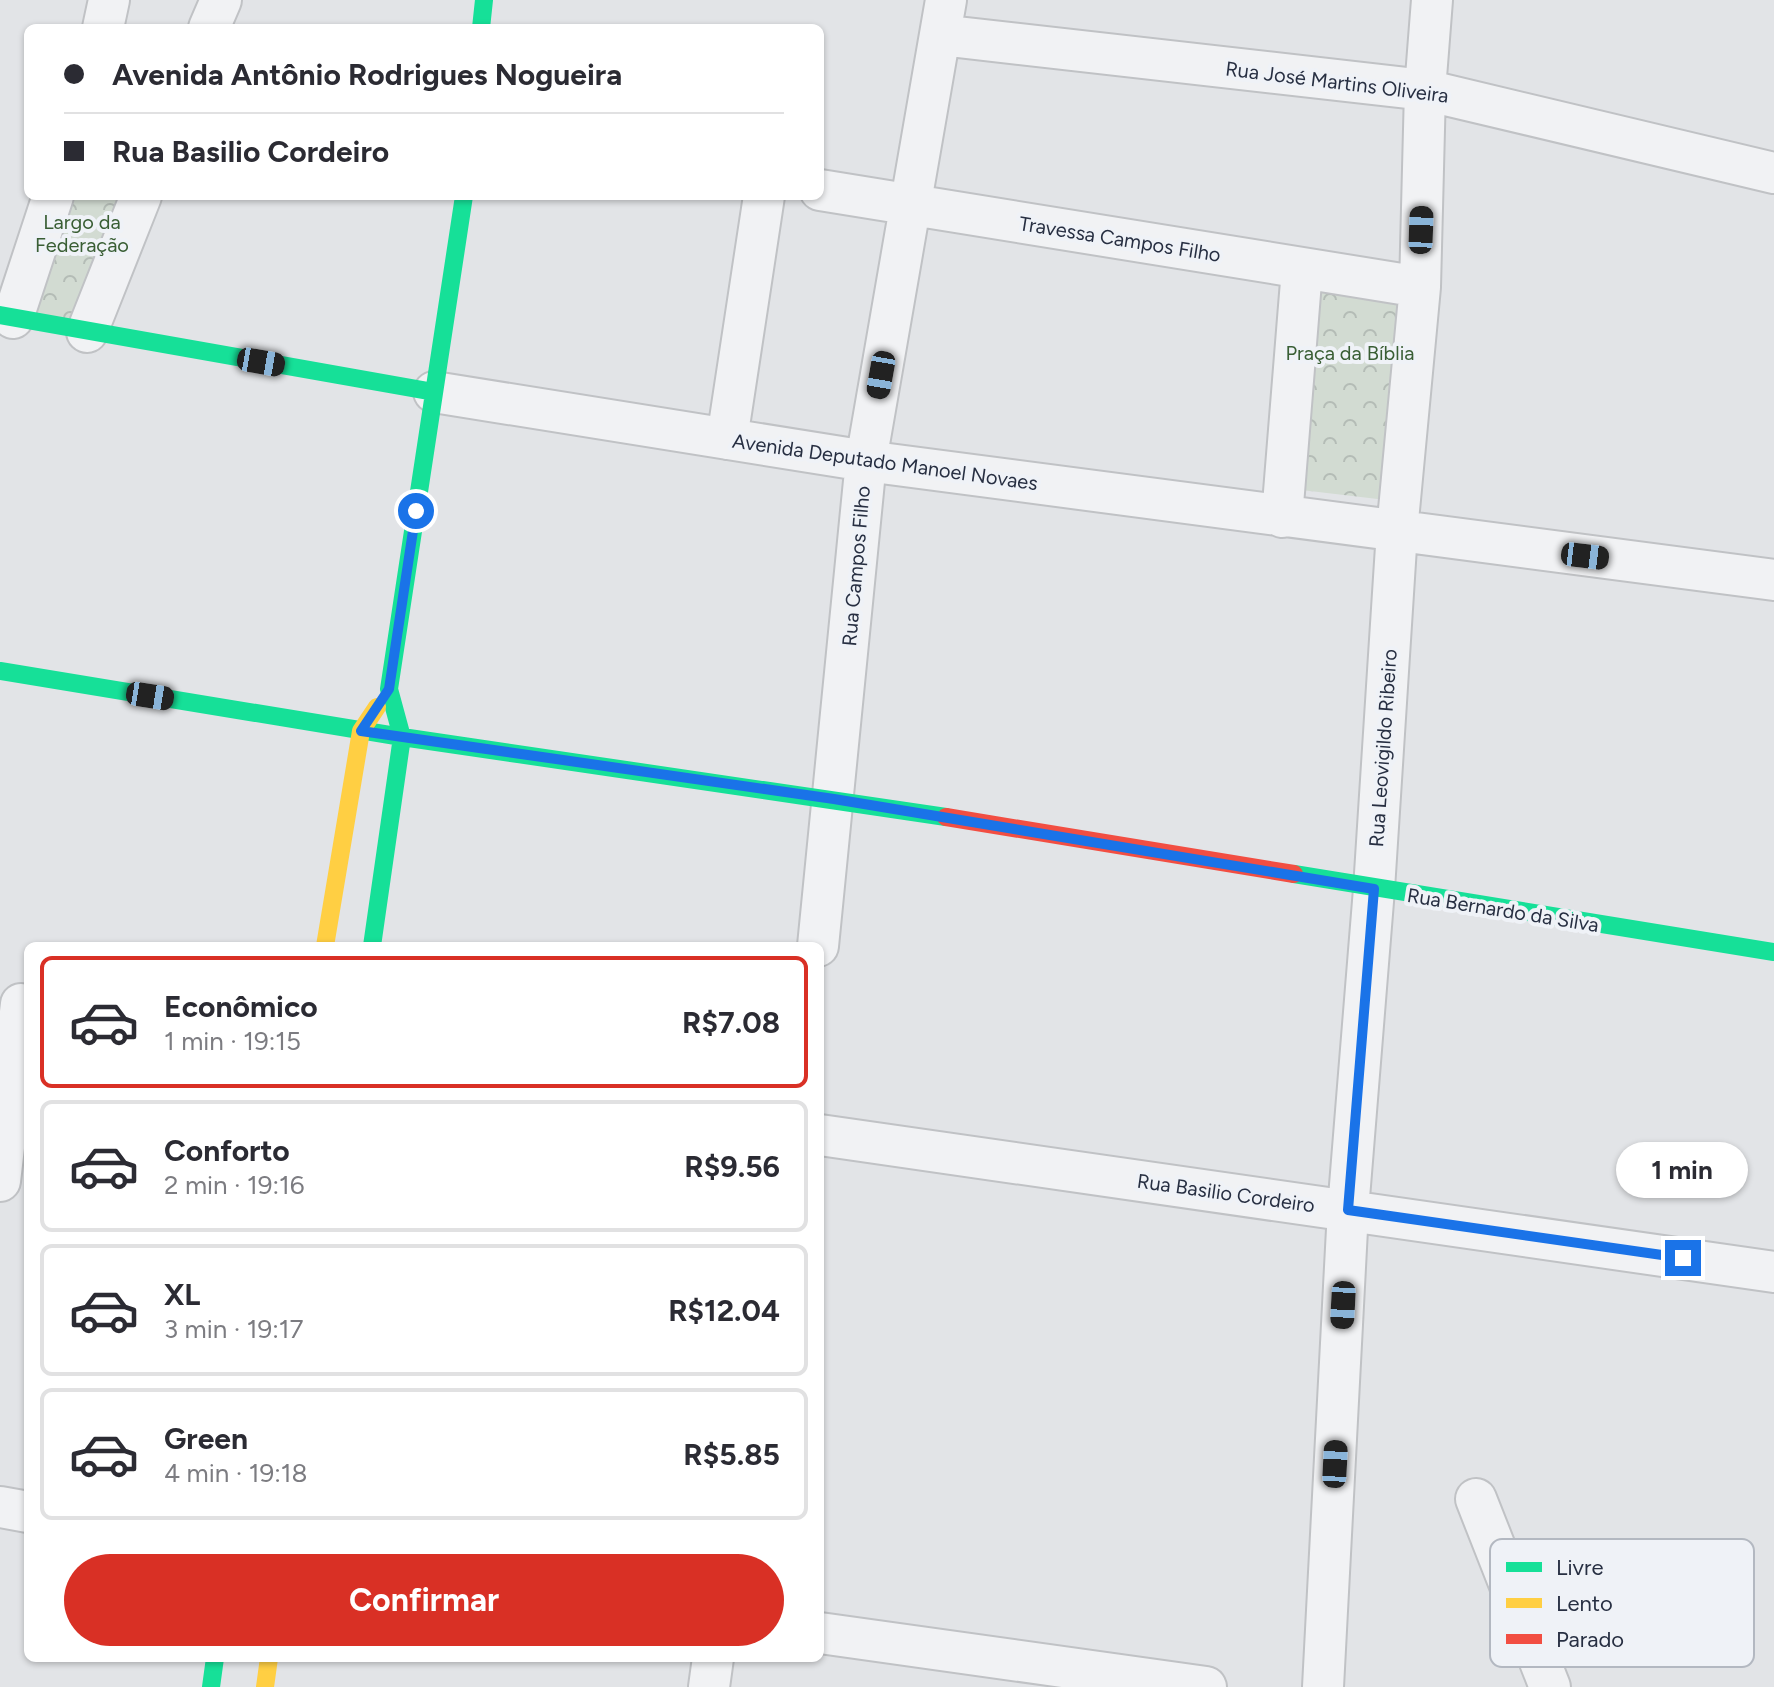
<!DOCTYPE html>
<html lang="pt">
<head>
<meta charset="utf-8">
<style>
  body { margin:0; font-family:Figtree,sans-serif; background:#f7f7f7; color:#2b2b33; height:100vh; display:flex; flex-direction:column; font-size:30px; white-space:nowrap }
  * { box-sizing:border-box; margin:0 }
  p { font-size:26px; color:#7c7c81 }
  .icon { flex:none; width:44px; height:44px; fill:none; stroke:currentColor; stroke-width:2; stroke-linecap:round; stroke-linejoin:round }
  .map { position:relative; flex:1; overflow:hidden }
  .side { position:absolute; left:24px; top:942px; width:800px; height:720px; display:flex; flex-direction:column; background:#fff; border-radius:12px; box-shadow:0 2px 6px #0004 }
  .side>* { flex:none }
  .banner { position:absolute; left:24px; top:24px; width:800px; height:176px; border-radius:12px; box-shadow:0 2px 6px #0004; display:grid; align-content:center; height:176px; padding:0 40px; background:#fff }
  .end { position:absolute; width:36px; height:36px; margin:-18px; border:10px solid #1a73e8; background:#fff; box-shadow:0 0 0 4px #fff }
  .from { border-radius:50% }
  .bubble { position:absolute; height:56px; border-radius:28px; background:#fff; box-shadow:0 2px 6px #0004; font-size:26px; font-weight:700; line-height:56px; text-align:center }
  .car { position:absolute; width:24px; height:48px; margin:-24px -12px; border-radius:10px; box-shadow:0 0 6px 2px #0007; background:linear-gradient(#222 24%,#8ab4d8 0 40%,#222 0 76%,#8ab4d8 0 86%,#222 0) }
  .banner b { display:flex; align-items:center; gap:28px; height:76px; font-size:30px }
  .banner b+b { border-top:2px solid #e1e1e2 }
  .banner i { width:20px; height:20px; background:#2b2b33 }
  ul { padding:14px 0 0; list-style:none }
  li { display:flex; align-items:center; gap:24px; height:132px; margin:0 16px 12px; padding:0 24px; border:4px solid #e1e1e2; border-radius:12px }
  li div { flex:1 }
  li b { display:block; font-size:30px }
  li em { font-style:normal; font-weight:700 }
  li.current { border-color:#d93025 }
  li>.icon { width:72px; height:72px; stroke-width:1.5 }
  .primary-button { display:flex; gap:16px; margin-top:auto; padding:16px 40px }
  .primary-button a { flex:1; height:92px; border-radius:48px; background:#d93025; color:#fff; font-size:32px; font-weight:700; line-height:92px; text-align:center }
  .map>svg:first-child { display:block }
  .park { fill:url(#park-crowns) }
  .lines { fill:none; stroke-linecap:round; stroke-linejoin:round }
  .street-casing { stroke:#c0c2c5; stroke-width:44 }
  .street { stroke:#f1f2f4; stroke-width:40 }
  .fast { stroke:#16e098; stroke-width:18 }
  .slow { stroke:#ffcf43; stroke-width:18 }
  .jam { stroke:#f24e42; stroke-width:18 }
  .route { stroke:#1a73e8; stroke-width:10 }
  .labels { text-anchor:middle; stroke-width:8; stroke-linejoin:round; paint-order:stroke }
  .street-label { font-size:20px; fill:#272f42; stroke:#eff2f7 }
  .park-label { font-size:20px; fill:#395e34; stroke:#eff2f7 }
  .key { fill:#eff2f7; stroke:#b3b8c1; stroke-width:2 }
  .key-label { font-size:22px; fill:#272f42 }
</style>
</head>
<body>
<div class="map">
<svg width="1774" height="1687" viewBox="0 0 1774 1687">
  <defs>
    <pattern id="park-crowns" width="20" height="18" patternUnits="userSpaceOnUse" patternTransform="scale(2)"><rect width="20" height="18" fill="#d2dbd2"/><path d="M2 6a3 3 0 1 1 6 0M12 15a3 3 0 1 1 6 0" fill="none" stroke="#b4bcb6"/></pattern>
  </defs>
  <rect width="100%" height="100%" fill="#e2e4e7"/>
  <path class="park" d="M57,196H135L83,325L18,314Z
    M1307,278L1404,292L1386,500L1293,489Z"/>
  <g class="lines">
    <defs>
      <path id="street" d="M103,28L109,0
        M209,28L221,0
        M940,35L1425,90L1774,173
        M820,190L1420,287
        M13,318L53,196
        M87,332L141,196
        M434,392L866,461L1774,580
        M727,439L764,196
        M1282,517L1302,269
        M818,946L866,461L946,0
        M820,1135L1774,1272
        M0,1181L21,1004
        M1476,1499L1550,1687
        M0,1507L28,1512
        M820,1633L1206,1687
        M709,1687L713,1658
        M1323,1687L1348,1210L1374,889L1397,531L1420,287L1425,90L1432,0"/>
    </defs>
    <use href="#street" class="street-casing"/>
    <use href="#street" class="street"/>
    <path class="fast" d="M481,28L484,0
      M0,315L434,392
      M0,671L402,737L946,817
      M1294,874L1774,952
      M372,946L402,737L389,689L464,196
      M211,1687L215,1658"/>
    <path class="slow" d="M325,946L361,731L377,707
      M265,1687L269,1658"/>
    <path class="jam" d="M946,817L1294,874"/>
  </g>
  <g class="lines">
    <path class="route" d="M416,511L389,689L361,731L834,799L1374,889L1348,1210L1683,1258"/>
  </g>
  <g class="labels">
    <g class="street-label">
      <text transform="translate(1337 82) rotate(7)" y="7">Rua José Martins Oliveira</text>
      <text transform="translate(1120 239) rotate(9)" y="7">Travessa Campos Filho</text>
      <text transform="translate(885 462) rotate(8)" y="7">Avenida Deputado Manoel Novaes</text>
      <text transform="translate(856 566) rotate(-85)" y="7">Rua Campos Filho</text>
      <text transform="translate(1383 748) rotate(-86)" y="7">Rua Leovigildo Ribeiro</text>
      <text transform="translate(1503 910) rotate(9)" y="7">Rua Bernardo da Silva</text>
      <text transform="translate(1226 1193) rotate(8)" y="7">Rua Basilio Cordeiro</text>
    </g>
    <g class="park-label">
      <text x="82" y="229">Largo da<tspan x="82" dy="23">Federação</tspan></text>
      <text x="1350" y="360">Praça da Bíblia</text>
    </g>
  </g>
  <rect x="1490" y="1539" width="264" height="128" rx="12" class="key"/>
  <rect x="1506" y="1562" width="36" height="10" fill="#16e098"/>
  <rect x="1506" y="1598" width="36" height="10" fill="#ffcf43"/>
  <rect x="1506" y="1634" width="36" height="10" fill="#f24e42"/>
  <g class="key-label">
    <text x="1556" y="1575">Livre</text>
    <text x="1556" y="1611">Lento</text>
    <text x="1556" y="1647">Parado</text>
  </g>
</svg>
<i class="end from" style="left:416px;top:511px"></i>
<i class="end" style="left:1683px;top:1258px"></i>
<div class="bubble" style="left:1616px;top:1142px;width:132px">1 min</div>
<i class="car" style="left:1421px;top:230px;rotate:2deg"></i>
<i class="car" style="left:261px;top:362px;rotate:100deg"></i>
<i class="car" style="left:881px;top:375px;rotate:190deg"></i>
<i class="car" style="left:1585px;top:556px;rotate:97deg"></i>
<i class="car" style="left:150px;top:696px;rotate:99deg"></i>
<i class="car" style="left:1343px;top:1305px;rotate:183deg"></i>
<i class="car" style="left:1335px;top:1464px;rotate:3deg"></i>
<div class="banner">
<b><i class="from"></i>Avenida Antônio Rodrigues Nogueira</b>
<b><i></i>Rua Basilio Cordeiro</b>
</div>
<section class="side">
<ul>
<li class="current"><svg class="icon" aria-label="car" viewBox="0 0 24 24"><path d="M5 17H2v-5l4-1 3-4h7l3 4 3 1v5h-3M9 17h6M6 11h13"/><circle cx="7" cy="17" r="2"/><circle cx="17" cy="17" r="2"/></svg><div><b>Econômico</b><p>1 min · 19:15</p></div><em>R$7.08</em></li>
<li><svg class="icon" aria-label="car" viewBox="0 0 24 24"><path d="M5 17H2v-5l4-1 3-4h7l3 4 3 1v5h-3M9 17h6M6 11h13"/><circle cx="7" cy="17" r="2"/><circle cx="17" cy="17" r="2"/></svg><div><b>Conforto</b><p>2 min · 19:16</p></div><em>R$9.56</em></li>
<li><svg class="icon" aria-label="car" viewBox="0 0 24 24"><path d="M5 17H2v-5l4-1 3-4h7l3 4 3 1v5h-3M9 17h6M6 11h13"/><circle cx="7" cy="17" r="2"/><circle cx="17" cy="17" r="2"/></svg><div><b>XL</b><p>3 min · 19:17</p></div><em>R$12.04</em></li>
<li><svg class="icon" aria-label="car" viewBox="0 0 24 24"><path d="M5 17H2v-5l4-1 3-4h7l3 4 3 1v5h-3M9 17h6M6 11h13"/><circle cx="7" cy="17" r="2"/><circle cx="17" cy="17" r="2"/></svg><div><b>Green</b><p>4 min · 19:18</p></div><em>R$5.85</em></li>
</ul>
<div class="primary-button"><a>Confirmar</a></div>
</section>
</div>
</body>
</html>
